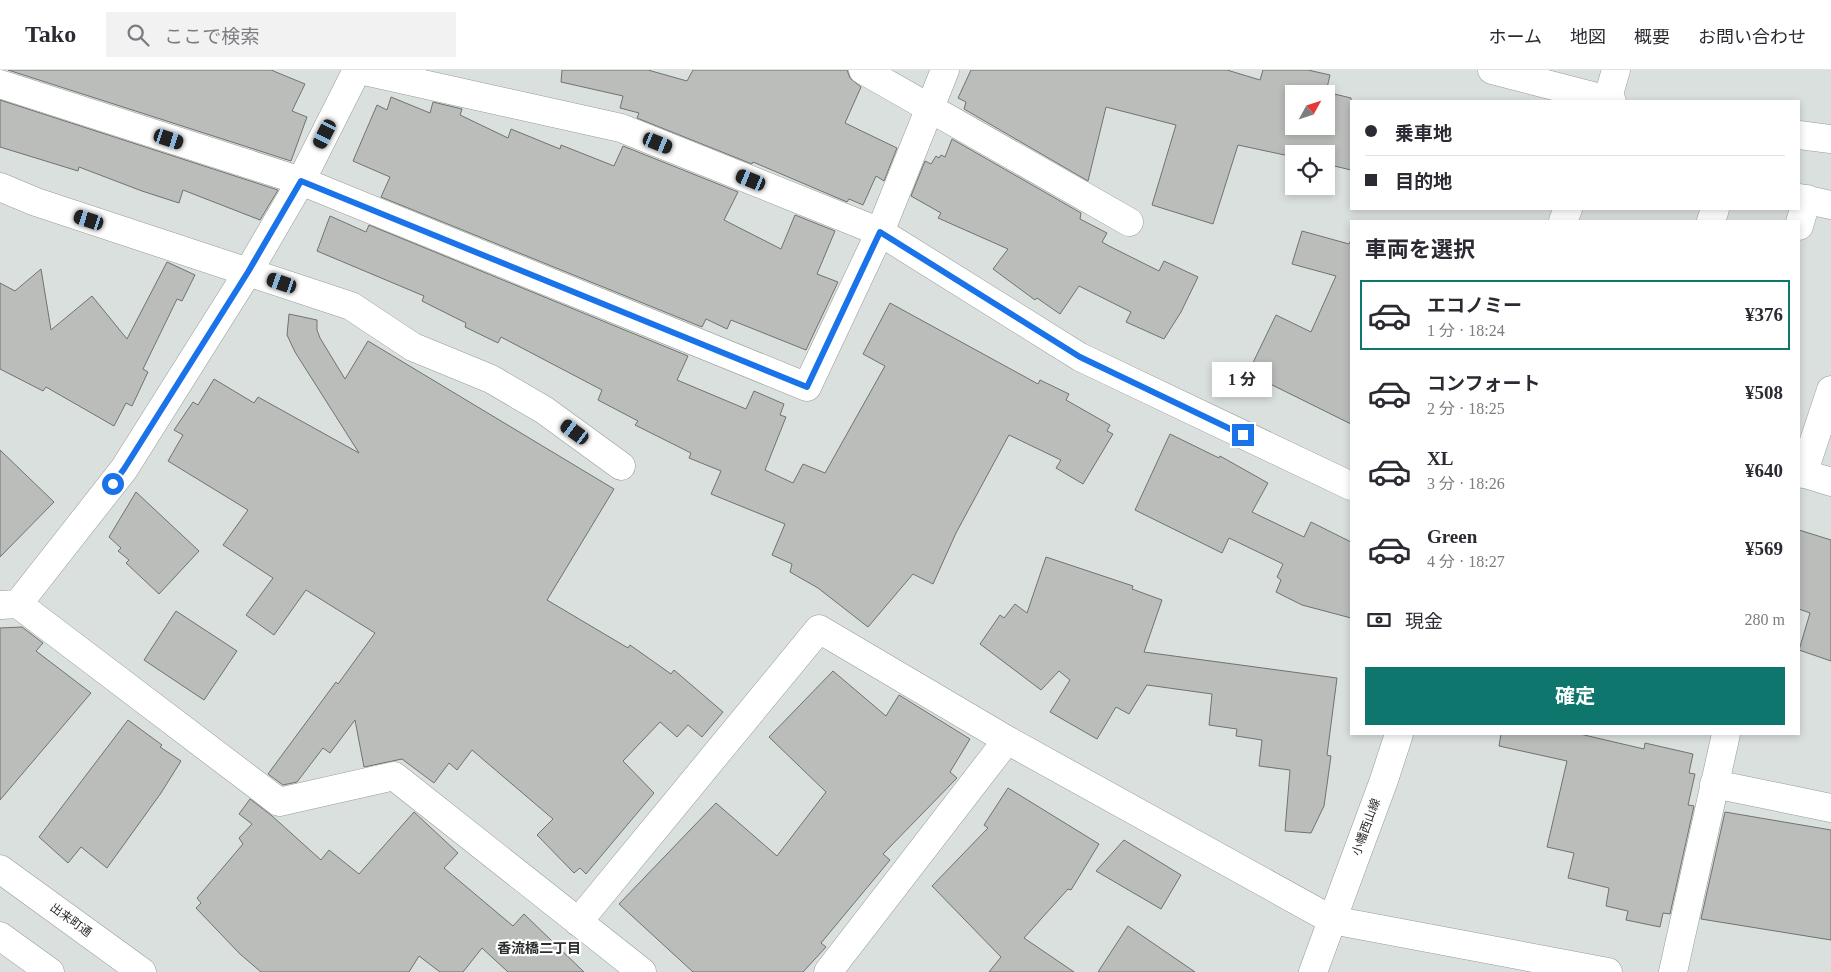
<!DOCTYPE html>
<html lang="ja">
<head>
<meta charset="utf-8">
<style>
  body { margin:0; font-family:"Times New Roman","Noto Sans JP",serif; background:#f2f2f3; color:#2b2b33; height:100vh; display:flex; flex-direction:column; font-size:19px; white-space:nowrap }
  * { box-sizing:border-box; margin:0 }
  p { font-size:16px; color:#7c7c81 }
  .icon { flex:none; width:28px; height:28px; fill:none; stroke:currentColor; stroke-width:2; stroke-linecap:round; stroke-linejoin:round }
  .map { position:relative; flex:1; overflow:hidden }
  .panel { position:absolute; left:1350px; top:150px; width:450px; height:515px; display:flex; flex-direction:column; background:#fff; border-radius:0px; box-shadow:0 2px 8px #0003 }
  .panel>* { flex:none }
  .hud { position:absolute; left:1350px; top:30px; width:450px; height:110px; border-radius:0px; box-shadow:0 2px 8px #0003; display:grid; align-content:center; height:110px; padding:0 15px; background:#fff }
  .needle { width:32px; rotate:50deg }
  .tools { position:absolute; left:1285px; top:15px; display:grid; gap:10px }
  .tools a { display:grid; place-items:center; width:50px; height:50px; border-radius:0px; background:#fff; box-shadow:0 2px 8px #0003; font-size:25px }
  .end { position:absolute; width:22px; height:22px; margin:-11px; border:6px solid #1a73e8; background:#fff; box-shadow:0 0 0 2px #fff }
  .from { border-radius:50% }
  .bubble { position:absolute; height:35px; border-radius:0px; background:#fff; box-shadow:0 2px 8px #0003; font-size:16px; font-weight:700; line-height:35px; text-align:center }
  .car { position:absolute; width:15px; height:30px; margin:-15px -8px; border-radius:6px; box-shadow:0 0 4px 1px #0007; background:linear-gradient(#222 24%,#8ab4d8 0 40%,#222 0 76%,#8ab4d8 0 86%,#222 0) }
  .hud b { display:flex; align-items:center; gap:18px; height:48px; font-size:19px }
  .hud b+b { border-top:1px solid #e1e1e2 }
  .hud i { width:12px; height:12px; background:#2b2b33 }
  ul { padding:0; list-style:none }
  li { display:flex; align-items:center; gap:15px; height:70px; margin:0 10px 8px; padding:0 5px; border:2px solid transparent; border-radius:0px }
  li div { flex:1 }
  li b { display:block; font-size:19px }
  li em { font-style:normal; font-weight:700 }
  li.active { border-color:#0f766e }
  li>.icon { width:45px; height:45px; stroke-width:1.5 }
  h2 { padding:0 15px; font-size:22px; line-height:60px }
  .pay { display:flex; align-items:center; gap:12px; height:55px; padding:0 15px; font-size:19px }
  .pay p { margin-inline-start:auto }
  .cta { display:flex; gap:10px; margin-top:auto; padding:10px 15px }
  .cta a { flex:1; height:58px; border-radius:0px; background:#0f766e; color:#fff; font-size:20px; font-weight:700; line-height:58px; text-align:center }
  header { display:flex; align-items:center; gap:30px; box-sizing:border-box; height:70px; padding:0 25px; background:#fff; border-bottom:1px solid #e1e1e2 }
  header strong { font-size:24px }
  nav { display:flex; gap:28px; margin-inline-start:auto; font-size:18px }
  .search { width:350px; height:45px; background:#f2f2f3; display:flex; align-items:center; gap:12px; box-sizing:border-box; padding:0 18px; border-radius:0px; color:#7c7c81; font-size:19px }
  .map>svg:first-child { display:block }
  .building { fill:#babdb9; stroke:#70736f; fill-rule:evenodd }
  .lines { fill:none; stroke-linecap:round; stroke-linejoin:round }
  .minor-casing { stroke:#969b99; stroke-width:29 }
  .major-casing { stroke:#969b99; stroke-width:29 }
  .minor { stroke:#fff; stroke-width:28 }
  .major { stroke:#fff; stroke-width:28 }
  .route { stroke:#1a73e8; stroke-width:6 }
  .labels { text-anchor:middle; stroke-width:4.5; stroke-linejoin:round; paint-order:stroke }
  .street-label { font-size:12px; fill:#2c2e2d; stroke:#fff }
  .neighbourhood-label { font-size:14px; font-weight:bold; fill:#2c2e2d; stroke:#fff }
</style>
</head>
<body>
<header>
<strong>Tako</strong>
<div class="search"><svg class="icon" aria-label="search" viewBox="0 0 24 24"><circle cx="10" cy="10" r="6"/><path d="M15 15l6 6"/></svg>ここで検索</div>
<nav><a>ホーム</a><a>地図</a><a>概要</a><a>お問い合わせ</a></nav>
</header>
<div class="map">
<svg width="1831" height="902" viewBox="0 0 1831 902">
  <rect width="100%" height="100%" fill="#dae0dd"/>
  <path class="building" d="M8,0H271L305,14L292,41L307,47L291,91Z
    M562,0H648L687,11L693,0H847L850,8L861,17L845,53L897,78L884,111L876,106L863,135L849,129L847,132L753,92L752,94L637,48L639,43L620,38L623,26L561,12Z
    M971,0H1227L1260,10L1263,0H1308L1330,5L1326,22L1351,28V100L1326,94V84H1294V87L1238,75L1213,154L1152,135L1176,55L1106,37L1088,111L964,39L966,32L958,28ZM1294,24H1326V56H1294Z
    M391,27L430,43L433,32L462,39L460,45L508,68L511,59L560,79L561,75L614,96L623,76L738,122L724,150L781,179L795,145L835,161L817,204L838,212L806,280L731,250L727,259L706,249L702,257L381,127L390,107L353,91L377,35L387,40Z
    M0,30L278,120L260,150L183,120L179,133L142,121L79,97L78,101L0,77Z
    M952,69L1081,143L1080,149L1107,163L1102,172L1109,176L1159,201L1164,191L1198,207L1181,242L1164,269L1126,252L1131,242L1079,216L1060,244L1037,228L1035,230L993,199L1008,179L938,148L941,143L911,126L925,91L931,94L936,86L939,88L941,85L945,87Z
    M330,146L366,162L369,155L688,286L677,310L746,339L754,321L784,334L780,345L786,347L765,400L793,413L803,394L825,403L885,296L863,284L890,233L1038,314L1040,310L1069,324L1066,330L1110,355L1107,361L1113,364L1083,414L1056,398L1061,390L1009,365L956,463L933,514L913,504L868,557L818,518L790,502L792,494L772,485L785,454L711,424L721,401L689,388L691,383L635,355L638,351L598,330L602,320L501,267L498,273L465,257L466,253L422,231L424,226L317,181Z
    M1302,161L1349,174L1351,170V354L1248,303L1276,245L1311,262L1336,206L1292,194Z
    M167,192L195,205L182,231L177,229L143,299L148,302L132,336L126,333L114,356L46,317L43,321L0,299V213L15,221L41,199L51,260L92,226L127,269Z
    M289,244L317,250V260L320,268L345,309L368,271L614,419L547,530L628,578L630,575L671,604L674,600L723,642L702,667L688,655L677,667L660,652L623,691L654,723L586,804L580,798L574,803L537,765L553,749L472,680L457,700L449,693L434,713L402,689L364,697L355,650L330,683L323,678L297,712L283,715L268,704L336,612L338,614L375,563L306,520L274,565L246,545L273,508L223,475L248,440L168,391L183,365L174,360L193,332L198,335L214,309L254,333L258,327L359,383L295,282L287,265Z
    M1170,364L1219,388L1220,386L1268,413L1252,442L1304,467L1311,452L1351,472V548L1302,535L1276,522L1281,510L1277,507L1283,494L1229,468L1222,483L1135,440Z
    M0,380L54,432L0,487Z
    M136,422L199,481L159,524L126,493L129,490L118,481L121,478L109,467Z
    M1799,460L1831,470V591L1799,580L1810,543L1799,539Z
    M1046,487L1133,516L1132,519L1162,530L1144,582L1337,608L1327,685L1331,686L1324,736L1311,763L1285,761L1290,700L1259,696L1262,670L1236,666L1237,659L1209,655L1212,624L1147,615L1129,644L1116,637L1097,669L1050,642L1070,610L1059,601L1041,620L980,574L1000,545L1004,548L1015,534L1027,543Z
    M176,541L237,581L204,630L144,590Z
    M22,557L43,573L36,581L91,623L0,730V558Z
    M833,601L886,646L899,625L970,669L950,702L957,708L883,784L890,790L821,873L826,877L803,902H693L619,834L716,733L777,786L826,722L769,667Z
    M128,650L162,675L160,677L181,691L161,723L107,798L81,777L68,793L39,767Z
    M1501,664H1580L1644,679L1645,673L1693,684L1689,703L1695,704L1688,735L1694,736L1670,844L1663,843L1660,857L1626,850L1628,841L1606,836L1609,818L1568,808L1574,783L1547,777L1567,691L1499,676Z
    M1008,718L1099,774L1071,820L1068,819L1024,868L1074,902H989L1001,887L932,816L988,758L984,755Z
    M250,729L271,745L321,790L329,780L359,804L414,742L458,783L444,798L513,856L524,844L584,902H508L482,878L463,902H440L419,886L409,902H261L240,884L196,838L201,833L197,828L243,774L239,768L252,754L239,744Z
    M1725,742L1831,760V870L1701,849Z
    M1124,770L1181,805L1161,839L1096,801Z
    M1128,856L1195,902H1098Z"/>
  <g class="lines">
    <defs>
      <path id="minor" d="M360,0L621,58L880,162L1080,287L1351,416
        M863,0L1129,152
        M1492,0L1612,31
        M0,14L301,111L807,317L880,162L945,0
        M1607,31L1616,0
        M1799,65L1831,69
        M0,117L36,132L351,236L413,277L491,309L544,340L621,396
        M1799,128L1831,135
        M1563,151L1568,139
        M1711,151L1715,139
        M1799,156L1807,129
        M1799,402L1831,412
        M1803,404L1831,320
        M18,534L279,732L394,706L642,902
        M1,535L18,534L124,399L248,202L301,111L357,0
        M1714,714L1831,738
        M578,852L819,559L1007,670L1332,850L1608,902
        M828,902L1007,670
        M1313,902L1384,710L1399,664
        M1673,902L1726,664"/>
      <path id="major" d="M0,799L142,902
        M0,866L50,902"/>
    </defs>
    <use href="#minor" class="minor-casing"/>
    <use href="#major" class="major-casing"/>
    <use href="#minor" class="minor"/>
    <use href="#major" class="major"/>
  </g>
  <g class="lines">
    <path class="route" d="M113,414L124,399L248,202L301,111L807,317L880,162L1080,287L1243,365"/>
  </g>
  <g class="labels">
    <g class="street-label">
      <text transform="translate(1366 757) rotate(-70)" y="4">小幡西山線</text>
      <text transform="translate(71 850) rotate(36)" y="4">出来町通</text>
    </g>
    <g class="neighbourhood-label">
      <text x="539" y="883">香流橋二丁目</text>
    </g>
  </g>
</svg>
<div class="tools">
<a><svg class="needle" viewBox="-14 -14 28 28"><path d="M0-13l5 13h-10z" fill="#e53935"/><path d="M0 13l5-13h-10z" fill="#7c7c81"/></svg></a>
<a><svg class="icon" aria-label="locate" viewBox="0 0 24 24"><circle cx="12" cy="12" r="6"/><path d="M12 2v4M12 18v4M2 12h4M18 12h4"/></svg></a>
</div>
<i class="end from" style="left:113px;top:414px"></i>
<i class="end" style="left:1243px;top:365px"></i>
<div class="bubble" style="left:1212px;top:292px;width:60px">1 分</div>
<i class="car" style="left:325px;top:64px;rotate:207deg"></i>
<i class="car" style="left:169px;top:69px;rotate:108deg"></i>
<i class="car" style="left:658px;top:73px;rotate:112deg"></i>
<i class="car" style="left:751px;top:110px;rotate:292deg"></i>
<i class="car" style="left:89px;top:150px;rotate:288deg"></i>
<i class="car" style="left:282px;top:213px;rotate:289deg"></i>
<i class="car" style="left:575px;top:362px;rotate:306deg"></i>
<div class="hud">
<b><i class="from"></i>乗車地</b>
<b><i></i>目的地</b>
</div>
<section class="panel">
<h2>車両を選択</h2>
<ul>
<li class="active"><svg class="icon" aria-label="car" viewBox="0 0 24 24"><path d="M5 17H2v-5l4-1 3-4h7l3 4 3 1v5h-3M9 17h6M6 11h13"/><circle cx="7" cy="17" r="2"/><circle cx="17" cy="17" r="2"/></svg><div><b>エコノミー</b><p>1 分 · 18:24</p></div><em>¥376</em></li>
<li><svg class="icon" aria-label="car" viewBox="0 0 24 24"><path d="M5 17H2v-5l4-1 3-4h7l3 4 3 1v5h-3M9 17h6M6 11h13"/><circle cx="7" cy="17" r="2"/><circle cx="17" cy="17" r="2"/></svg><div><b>コンフォート</b><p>2 分 · 18:25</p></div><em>¥508</em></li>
<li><svg class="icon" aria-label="car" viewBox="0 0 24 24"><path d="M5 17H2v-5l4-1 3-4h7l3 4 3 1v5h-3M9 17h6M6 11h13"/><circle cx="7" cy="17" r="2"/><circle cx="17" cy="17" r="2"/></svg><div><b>XL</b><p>3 分 · 18:26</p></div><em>¥640</em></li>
<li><svg class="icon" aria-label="car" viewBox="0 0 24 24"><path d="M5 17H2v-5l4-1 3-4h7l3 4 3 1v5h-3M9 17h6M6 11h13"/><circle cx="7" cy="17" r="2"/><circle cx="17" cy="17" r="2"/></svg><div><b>Green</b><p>4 分 · 18:27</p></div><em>¥569</em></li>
</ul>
<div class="pay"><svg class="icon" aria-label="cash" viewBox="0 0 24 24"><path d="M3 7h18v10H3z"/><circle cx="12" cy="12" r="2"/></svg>現金<p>280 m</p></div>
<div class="cta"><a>確定</a></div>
</section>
</div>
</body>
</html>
